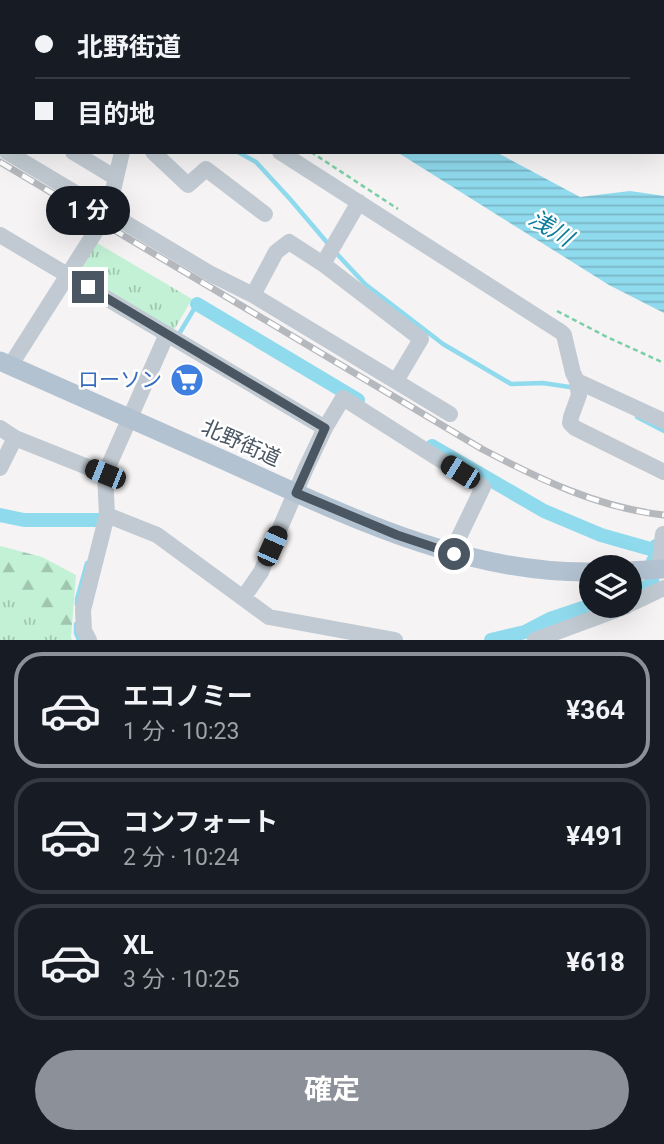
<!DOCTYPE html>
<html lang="ja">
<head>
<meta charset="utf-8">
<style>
  body { margin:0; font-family:Roboto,"Noto Sans JP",sans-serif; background:#20242c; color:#f1f3f6; height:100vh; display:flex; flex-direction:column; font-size:26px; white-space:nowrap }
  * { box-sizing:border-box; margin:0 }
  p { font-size:23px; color:#9ea1a6 }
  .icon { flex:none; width:38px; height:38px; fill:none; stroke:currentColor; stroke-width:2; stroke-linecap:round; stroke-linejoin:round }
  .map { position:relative; height:640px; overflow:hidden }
  .details { display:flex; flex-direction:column; background:#171b24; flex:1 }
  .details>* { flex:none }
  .top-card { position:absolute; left:0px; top:0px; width:665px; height:154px; box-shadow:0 7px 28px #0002; display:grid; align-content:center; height:154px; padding:0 35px; background:#171b24 }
  .fabs { position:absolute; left:579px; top:555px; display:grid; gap:14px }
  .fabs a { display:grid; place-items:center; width:63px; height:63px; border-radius:50%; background:#171b24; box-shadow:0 7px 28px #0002; font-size:35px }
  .end { position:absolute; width:32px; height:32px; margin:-16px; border:9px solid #4a5661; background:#fff; box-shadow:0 0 0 4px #fff }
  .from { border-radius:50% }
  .bubble { position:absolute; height:49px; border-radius:24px; background:#171b24; box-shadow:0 7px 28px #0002; font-size:23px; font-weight:700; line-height:49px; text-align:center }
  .car { position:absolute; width:21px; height:42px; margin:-21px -10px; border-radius:9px; box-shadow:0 0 5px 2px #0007; background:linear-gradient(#222 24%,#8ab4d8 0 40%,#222 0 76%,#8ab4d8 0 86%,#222 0) }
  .top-card b { display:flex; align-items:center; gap:24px; height:66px; font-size:26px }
  .top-card b+b { border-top:2px solid #363941 }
  .top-card i { width:18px; height:18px; background:#f1f3f6 }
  ul { padding:12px 0 0; list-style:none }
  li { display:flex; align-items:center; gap:21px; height:116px; margin:0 14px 10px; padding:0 21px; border:4px solid #363941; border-radius:28px }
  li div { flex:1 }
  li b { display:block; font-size:26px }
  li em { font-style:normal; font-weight:700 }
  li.active { border-color:#8c9099 }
  li>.icon { width:63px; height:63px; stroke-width:1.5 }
  .button { display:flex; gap:14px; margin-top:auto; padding:14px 35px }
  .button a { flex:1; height:80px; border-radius:42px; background:#8c9099; color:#fff; font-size:28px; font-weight:700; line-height:80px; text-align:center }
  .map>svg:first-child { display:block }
  .forest { fill:url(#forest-firs) }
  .park { fill:url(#park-tufts) }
  .water { fill:url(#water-rules) }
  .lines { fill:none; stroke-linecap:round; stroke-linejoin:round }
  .stream { stroke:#90daee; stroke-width:4.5 }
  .canal { stroke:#90daee; stroke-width:14 }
  .path { stroke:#7ad0a6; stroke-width:2.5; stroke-dasharray:5 3.5; stroke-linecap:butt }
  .minor { stroke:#c1cad2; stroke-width:16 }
  .major { stroke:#b3c2d1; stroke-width:19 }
  .rail-casing { stroke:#b5b8bd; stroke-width:7 }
  .rail { stroke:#fff; stroke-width:4.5; stroke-dasharray:13; stroke-linecap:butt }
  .route { stroke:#4a5661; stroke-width:9 }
  .labels { text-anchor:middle; stroke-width:5; stroke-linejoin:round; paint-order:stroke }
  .shop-label { font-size:21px; fill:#366cbe; stroke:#fff; text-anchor:end }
  .street-label { font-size:21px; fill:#4a5661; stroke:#fff }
  .water-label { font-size:23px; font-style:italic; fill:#0c7c9b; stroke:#fff }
</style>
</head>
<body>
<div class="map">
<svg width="664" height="640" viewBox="0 0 664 640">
  <defs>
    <pattern id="forest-firs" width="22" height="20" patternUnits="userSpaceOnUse" patternTransform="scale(1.75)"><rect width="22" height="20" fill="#c3f1d5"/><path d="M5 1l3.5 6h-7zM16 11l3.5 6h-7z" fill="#a0c6b0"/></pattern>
    <pattern id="park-tufts" width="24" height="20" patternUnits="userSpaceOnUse" patternTransform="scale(1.75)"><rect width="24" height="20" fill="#c3f1d5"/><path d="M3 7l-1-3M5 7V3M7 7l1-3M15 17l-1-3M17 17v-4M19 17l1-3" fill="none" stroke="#a0c6b0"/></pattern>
    <pattern id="water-rules" width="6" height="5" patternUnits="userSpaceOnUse" patternTransform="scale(1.75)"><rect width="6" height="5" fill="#90daee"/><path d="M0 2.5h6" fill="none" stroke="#78b4c4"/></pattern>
  </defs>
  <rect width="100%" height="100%" fill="#f5f3f3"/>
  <path class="forest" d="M0,546L42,557L76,575L71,637L72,640H0Z"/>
  <path class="park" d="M97,243L192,299L174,330L78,274Z
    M0,580L72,640H0Z"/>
  <path class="water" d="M397,152H496L580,197L630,191L664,196V313L609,285Z"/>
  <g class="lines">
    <path class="stream" d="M0,37L2,38
      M238,152L256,162L290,199L330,246
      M336,253L365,284L443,344L511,384L543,383L576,388
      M175,334H179L197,304
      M637,417L664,431
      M77,605V599L87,563
      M76,624V633L79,640"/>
    <path class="canal" d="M197,304L358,400
      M432,446L544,511L601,535L654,550L656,546
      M0,515L24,520H99
      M630,592L652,585L653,561
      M491,640L525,632L550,619L592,605"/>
    <path class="path" d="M95,0L97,2
      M491,0L494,2
      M527,0L529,2
      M663,67H664
      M311,152L398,209
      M557,311L607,337L664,363"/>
    <path class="minor" d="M69,0L72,2
      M20,2L21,0
      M7,152L211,274L253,295L450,414
      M73,152L116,178
      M153,152L188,185L206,169L265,214
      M280,152L561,332L564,335L573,373L577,381L579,395L571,417L570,423L575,428L664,472
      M0,235L325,428
      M323,264L421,339L396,381
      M253,295L276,252L289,242L323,264L359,202
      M10,366L108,212L122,152
      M577,381L664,421
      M0,428L15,438L105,474
      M0,468L15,438
      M107,515L157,535L269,617L395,640
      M659,570L663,534
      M243,598L261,572L306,468L325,428L343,398L483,487L459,537L454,554
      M630,604L664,588
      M89,640L84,631L83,610L107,515L105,474L167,334
      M535,640L627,606"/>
    <path class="major" d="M0,361C73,394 146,425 219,458C337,511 459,574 592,572
      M630,571L664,569"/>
    <defs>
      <path id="rail" d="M0,162L482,449C539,479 599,508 664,515"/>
    </defs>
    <use href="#rail" class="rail-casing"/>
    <use href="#rail" class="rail"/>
  </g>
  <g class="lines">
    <path class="route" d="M88,287L325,428L296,493L397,535L454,554"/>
  </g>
  <defs>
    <symbol id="supermarket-disc" viewBox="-11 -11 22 22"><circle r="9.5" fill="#3f7fe0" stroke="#fff"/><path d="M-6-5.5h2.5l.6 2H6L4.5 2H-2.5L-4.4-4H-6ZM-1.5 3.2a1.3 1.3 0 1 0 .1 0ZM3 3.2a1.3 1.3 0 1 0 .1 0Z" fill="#fff"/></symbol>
  </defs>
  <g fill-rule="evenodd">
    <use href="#supermarket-disc" x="168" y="361" width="38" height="38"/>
  </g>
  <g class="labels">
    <g class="shop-label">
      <text x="162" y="387">ローソン</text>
    </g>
    <g class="street-label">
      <text transform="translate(241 443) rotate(24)" y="7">北野街道</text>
    </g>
    <g class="water-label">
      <text transform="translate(551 228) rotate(32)" y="8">浅川</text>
    </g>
  </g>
</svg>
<div class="fabs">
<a><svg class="icon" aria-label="layers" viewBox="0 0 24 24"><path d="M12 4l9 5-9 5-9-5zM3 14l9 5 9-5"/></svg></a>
</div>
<i class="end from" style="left:454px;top:554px"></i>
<i class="end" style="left:88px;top:287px"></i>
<div class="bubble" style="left:46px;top:186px;width:84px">1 分</div>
<i class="car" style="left:460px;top:472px;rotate:302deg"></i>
<i class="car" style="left:105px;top:474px;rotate:292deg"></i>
<i class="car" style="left:272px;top:546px;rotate:24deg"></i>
<div class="top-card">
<b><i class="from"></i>北野街道</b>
<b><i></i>目的地</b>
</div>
</div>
<section class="details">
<ul>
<li class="active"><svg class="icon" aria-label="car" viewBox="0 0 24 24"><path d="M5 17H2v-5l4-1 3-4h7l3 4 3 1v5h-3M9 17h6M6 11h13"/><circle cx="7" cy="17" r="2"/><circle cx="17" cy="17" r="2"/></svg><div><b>エコノミー</b><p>1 分 · 10:23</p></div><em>¥364</em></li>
<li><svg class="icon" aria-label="car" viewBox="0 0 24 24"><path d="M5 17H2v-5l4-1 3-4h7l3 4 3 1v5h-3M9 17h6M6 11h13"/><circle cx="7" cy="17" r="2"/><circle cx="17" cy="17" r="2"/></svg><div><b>コンフォート</b><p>2 分 · 10:24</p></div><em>¥491</em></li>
<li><svg class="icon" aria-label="car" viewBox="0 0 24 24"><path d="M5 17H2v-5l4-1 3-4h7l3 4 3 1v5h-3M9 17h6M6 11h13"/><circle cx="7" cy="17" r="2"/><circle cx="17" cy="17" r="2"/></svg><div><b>XL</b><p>3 分 · 10:25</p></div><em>¥618</em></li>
</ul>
<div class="button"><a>確定</a></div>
</section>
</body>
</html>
